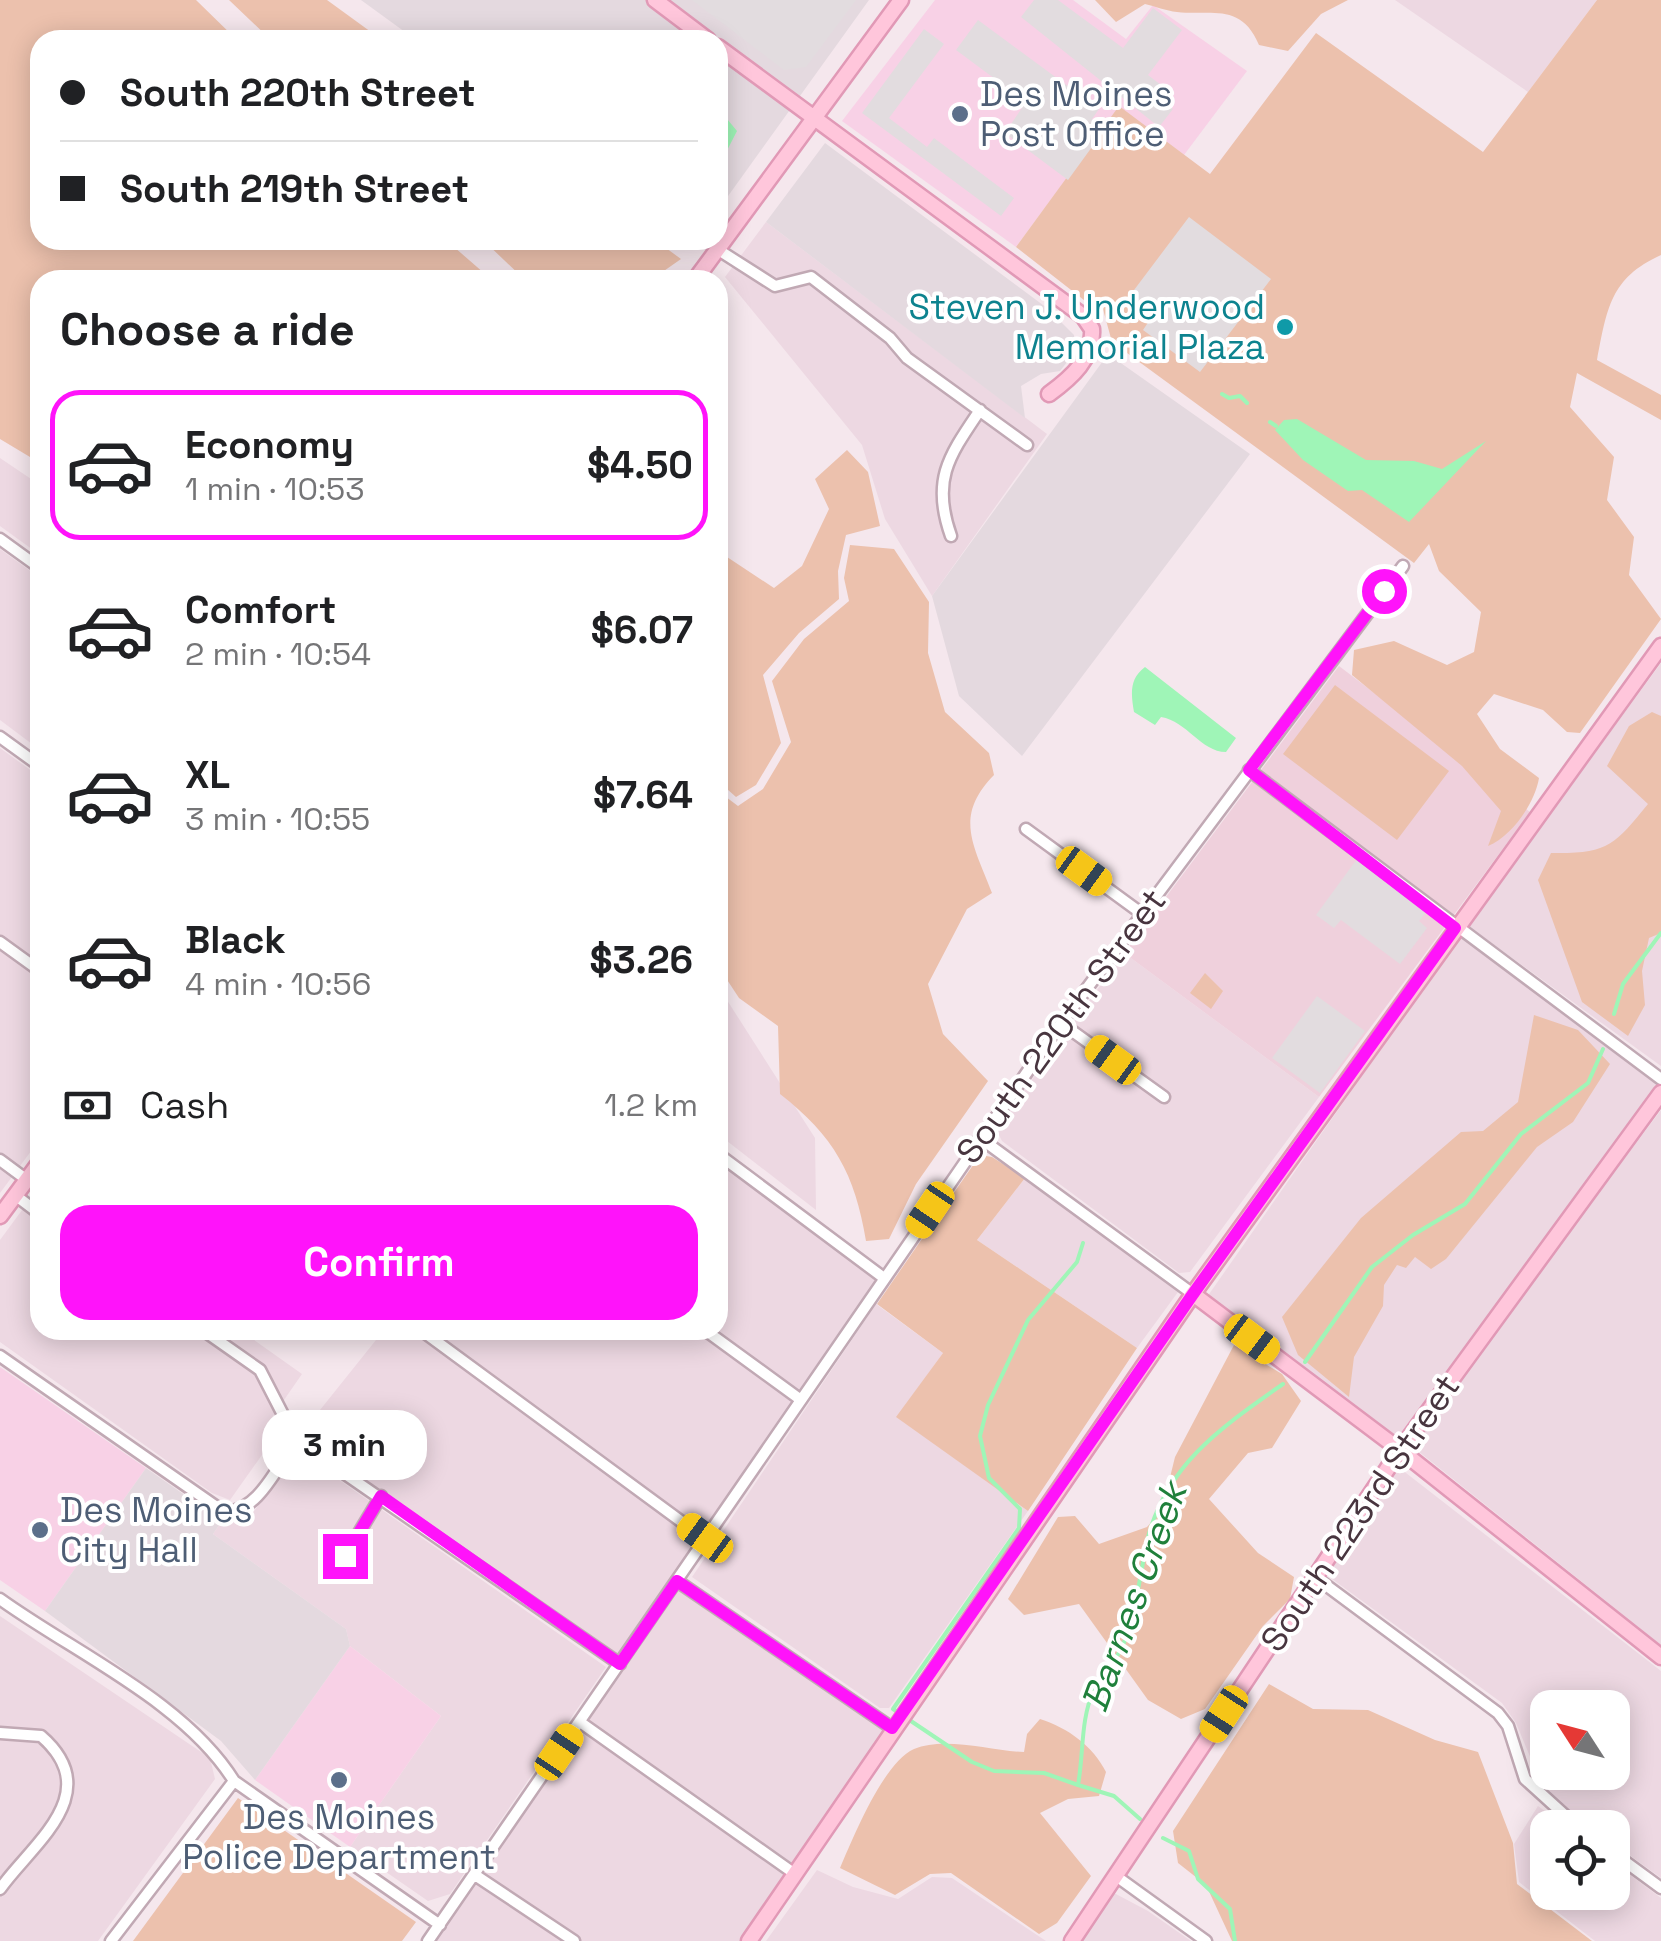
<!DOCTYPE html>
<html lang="en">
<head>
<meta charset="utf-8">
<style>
  body { margin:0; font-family:"Space Grotesk",sans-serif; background:#f6f6f6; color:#202124; height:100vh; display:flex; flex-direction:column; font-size:38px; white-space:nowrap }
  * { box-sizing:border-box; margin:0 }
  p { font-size:32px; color:#757577 }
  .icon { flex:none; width:55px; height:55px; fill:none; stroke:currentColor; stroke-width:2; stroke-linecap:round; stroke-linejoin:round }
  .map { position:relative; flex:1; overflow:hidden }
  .details { position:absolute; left:30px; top:270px; width:698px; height:1070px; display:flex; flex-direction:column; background:#fff; border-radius:30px; box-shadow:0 5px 25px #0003 }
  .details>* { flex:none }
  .guide { position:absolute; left:30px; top:30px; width:698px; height:220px; border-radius:30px; box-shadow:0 5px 25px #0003; display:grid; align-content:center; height:220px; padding:0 30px; background:#fff }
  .needle { width:65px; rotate:306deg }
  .fabs { position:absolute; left:1530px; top:1690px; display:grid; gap:20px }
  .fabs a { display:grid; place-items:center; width:100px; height:100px; border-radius:20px; background:#fff; box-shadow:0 5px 25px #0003; font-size:50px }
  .end { position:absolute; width:45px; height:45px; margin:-22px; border:12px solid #ff13fa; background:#fff; box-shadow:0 0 0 5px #fff }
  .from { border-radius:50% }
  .bubble { position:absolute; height:70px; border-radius:30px; background:#fff; box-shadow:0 5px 25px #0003; font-size:32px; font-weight:700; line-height:70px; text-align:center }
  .car { position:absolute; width:30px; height:60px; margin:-30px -15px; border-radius:12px; box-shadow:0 0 8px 2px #0007; background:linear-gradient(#f5c518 24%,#345 0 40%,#f5c518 0 76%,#345 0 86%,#f5c518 0) }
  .guide b { display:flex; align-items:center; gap:35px; height:95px; font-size:38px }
  .guide b+b { border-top:2px solid #e0e0e0 }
  .guide i { width:25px; height:25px; background:#202124 }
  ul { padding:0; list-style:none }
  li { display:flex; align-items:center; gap:30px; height:150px; margin:0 20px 15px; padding:0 10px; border:5px solid transparent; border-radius:30px }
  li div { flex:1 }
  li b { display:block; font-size:38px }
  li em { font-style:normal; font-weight:700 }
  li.selected { border-color:#ff13fa }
  li>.icon { width:90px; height:90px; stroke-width:1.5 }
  h2 { padding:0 30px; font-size:45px; line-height:120px }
  .pay { display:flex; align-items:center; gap:25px; height:110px; padding:0 30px; font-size:38px }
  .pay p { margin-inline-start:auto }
  .primary-button { display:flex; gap:20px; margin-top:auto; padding:20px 30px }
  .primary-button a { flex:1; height:115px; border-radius:30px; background:#ff13fa; color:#fff; font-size:40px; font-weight:700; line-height:115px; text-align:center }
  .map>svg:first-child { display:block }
  .residential { fill:#edd8e2; fill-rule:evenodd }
  .commercial { fill:#f8d1e6 }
  .industrial { fill:#e4d9df }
  .education { fill:#efd0dc }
  .green { fill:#ecc1ad }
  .parking { fill:#e2dcdf }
  .water { fill:#9ff5b7 }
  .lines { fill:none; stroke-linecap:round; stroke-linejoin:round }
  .stream { stroke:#9ff5b7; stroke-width:4 }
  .street-casing { stroke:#c1a9b4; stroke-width:15 }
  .secondary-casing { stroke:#e199b6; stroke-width:19 }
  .street { stroke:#fff; stroke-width:10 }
  .secondary { stroke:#ffc6db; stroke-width:14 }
  .route { stroke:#ff13fa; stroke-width:12 }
  .service-dot { fill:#5c6f8a; stroke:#fff; stroke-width:4 }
  .culture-dot { fill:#0f9aa8; stroke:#fff; stroke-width:4 }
  .labels { text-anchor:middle; stroke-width:8; stroke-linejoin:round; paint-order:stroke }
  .service-label { font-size:35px; fill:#4e5e75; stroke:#fff; text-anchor:start }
  .culture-label { font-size:35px; fill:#0d838f; stroke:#fff; text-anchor:end }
  .street-label { font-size:35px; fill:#48353f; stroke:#fff }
  .water-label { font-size:38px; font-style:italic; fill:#1f803b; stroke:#fff }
</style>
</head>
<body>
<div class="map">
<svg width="1661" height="1941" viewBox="0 0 1661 1941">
  <rect width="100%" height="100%" fill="#f5e7ed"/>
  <path class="residential" d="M1395,0H1597L1528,92Z
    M766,222L1047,434L932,596L885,519L862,445L725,277Z
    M0,458L40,485V555L0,526Z
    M0,549L40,578V750L0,720Z
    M1661,663V1066L1468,926Z
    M0,748L40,777V1139L0,1193Z
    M1455,928L1661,1079V1093L1400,1450L1207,1297L1446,956Z
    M1124,953L1319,1097L1190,1272L1179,1273L1002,1141L996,1129Z
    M718,986L815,1138L816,1210L718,1134Z
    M1661,1110V1645L1413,1447L1415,1437Z
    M718,1154L884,1278L677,1581L892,1728L749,1941H428L620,1664L296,1440L384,1330H718Z
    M1025,1178L1175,1286L1178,1292L1137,1348L977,1240Z
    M39,1187L40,1330H240L302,1374L268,1423L269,1445L230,1500L212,1493L0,1342V1240Z
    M876,1304L943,1353L897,1417L1028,1511L889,1708H880L692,1577Z
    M298,1451L606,1667L450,1894L428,1901L350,1847L441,1716L350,1646L346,1629L213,1534L222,1521L249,1518Z
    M1397,1466L1661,1671V1878L1613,1843L1612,1828L1591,1827L1544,1790L1516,1723L1502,1703L1328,1576V1569ZM1548,1708H1612V1772H1548Z
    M0,1616L210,1758L215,1779L98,1941H0Z
    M1538,1806L1566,1827L1548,1828V1892H1612L1613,1862L1661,1898V1941H1595L1519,1882L1514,1844Z
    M817,1870L853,1887L898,1899L932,1877L952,1878L1046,1941H766Z
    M1114,1893L1148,1911L1191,1941H1081Z"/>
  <path class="commercial" d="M935,0H1073L1126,39L1153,5L1247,71L1184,155L1119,107L1016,247L842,121Z
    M0,1367L146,1468L45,1611L0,1580Z
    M350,1646L441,1716L350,1847L255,1780Z"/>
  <path class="industrial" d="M361,0H869L718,210V40H416Z
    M825,143L1047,308L1074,335L1075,352L1060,371L1041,374L1021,386L1025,418L766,222Z
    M1108,354L1250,454L1022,756L959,696L932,596Z
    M146,1468L222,1521L213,1534L346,1629L350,1646L255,1780L221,1741L45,1611Z"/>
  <path class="education" d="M1339,666L1530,812L1319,1097L1124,953Z"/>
  <path class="green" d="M0,0H196L237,40H40V240H446L492,280H40V463L0,439Z
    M229,0H327L382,40H271Z
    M1095,0H1348L1321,14L1288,51L1259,45C1241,2 1211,16 1177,12C1166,11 1155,6 1145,4L1116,22Z
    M1597,0H1661V255C1610,278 1607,309 1597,360L1661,395V420L1577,373L1570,407L1614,457L1607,500L1634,537L1629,575L1661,619L1580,733L1567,732L1543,710L1494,694L1477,714L1500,749L1539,778C1535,803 1512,836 1488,846L1501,811L1462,766L1352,675L1354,650L1394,641L1447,665L1474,652L1481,612L1439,571L1429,544L1414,563L1112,342L1101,302L1089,304L1016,247L1119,106L1210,174L1316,33L1483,152Z
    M483,240H655L681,259L651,280H525Z
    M847,450L868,472L880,526L846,535L838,571L839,599L799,633L763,675L781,743L756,785L736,797L718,781V551L774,588L802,566L829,509L815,479Z
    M850,545L894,549L929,602L928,653L945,712L989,753L994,775C953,817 974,845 992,893L967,909L928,984L943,1034L988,1081L916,1184L889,1239L866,1241C855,1174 834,1136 780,1094L778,1026L739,998L718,966V791L738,806L763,789L791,742L772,681L804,639L849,601L844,578Z
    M1335,685L1449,771L1397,840L1283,754Z
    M1652,712L1661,716V933L1649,938L1642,971L1645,1005L1628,1036L1582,1002L1538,880L1551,853C1607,854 1614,846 1648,804L1607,766L1629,726Z
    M1205,973L1223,991L1211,1009L1190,993Z
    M1534,1015L1578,1030L1610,1064L1573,1122L1537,1147L1446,1259L1431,1269L1415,1257L1406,1268L1397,1265L1384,1285L1383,1306L1354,1357L1349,1397L1298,1355L1282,1317L1361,1218L1461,1132L1483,1131L1518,1102Z
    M980,1155L992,1157L1025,1178L977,1240L1137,1348L1028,1511L896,1417L943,1353L877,1304Z
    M1234,1345L1282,1374L1301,1401L1272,1448L1248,1453L1209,1499L1258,1553L1294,1577L1290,1599L1263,1626L1205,1709L1181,1719L1148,1700L1079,1604L1024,1615L1008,1599L1058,1517L1075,1516L1099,1544L1147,1527L1162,1510L1175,1457Z
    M1269,1684L1313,1709L1368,1710L1435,1740L1478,1752L1513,1843L1517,1884L1592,1941H1232L1206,1885L1178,1863L1173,1831Z
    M1040,1719C1068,1728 1093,1746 1106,1772L1099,1796L1068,1799L1040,1813L1091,1876L1057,1923L1039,1934L951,1873L930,1874L895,1895L840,1868C853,1838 883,1763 914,1749C945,1736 992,1751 1024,1752L1027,1734Z
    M238,1798L416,1922L402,1941H133Z"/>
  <path class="parking" d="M692,0H856L806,67L784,70Z
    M1034,0H1058L1123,48L1153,8L1182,30L1148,75L1161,85L1154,96L1173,109L1159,127L1021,17Z
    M978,20L1099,109L1092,119L1105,129L1068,180L1005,133L1026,102L956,50Z
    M924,29L944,44L889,118L927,147L934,138L1014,198L1001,216L862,113Z
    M1189,217L1271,279L1200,372L1143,330L1149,321L1125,302Z
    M1357,859L1427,911L1419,921L1427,928L1400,964L1341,920L1334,928L1316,915Z
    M1317,996L1365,1031L1320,1093L1272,1058Z"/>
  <path class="water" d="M718,108L737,131L718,168Z
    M1297,419L1366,460L1414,461L1442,469L1486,441L1409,522L1362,490L1348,491L1303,460L1275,430L1284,420Z
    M1145,667L1236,738L1226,752C1201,752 1187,721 1161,717L1155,725L1134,712C1131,694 1129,679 1145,667Z"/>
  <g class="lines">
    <path class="stream" d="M1222,394L1229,398L1240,396L1247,403
      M1270,422L1276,426
      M1614,1014L1623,984L1661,933
      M1305,1362L1372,1267L1413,1235L1465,1204L1521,1134L1588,1083L1603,1049
      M1078,1785L1044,1773L994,1771L972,1762L893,1709L1019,1528L1020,1509L989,1478L980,1436L988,1405L1028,1320L1077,1262L1083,1243
      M1140,1819L1114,1796L1078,1785C1084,1752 1080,1721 1094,1689C1101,1673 1117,1661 1123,1645C1136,1613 1140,1575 1147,1541C1166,1464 1222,1427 1283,1384
      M1163,1838L1189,1851L1198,1879L1230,1909L1235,1941"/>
    <defs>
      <path id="street" d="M717,249L775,286L811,277L890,338L907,358L1027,445
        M951,536C931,480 949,456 980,410
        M0,539L40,568
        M0,737L40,766
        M1249,770L1661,1079
        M1026,829L1141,913
        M0,942L40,971
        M1061,1023L1164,1097
        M980,1138L1193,1294
        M718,1154L884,1278
        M0,1160L27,1180
        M15,1195L40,1214
        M203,1330L260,1370L296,1440L620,1664
        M421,1330L705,1539
        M705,1330L801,1400
        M0,1356L221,1510C255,1519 279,1464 296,1440
        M345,1556L381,1496
        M1315,1577L1498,1713L1508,1726L1525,1779L1579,1828
        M677,1581L892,1728
        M0,1599C75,1653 185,1702 234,1781L440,1925
        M580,1722L795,1874
        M0,1733L41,1736C107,1793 32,1844 0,1889
        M1612,1852L1661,1888
        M475,1875L574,1941
        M1116,1876L1206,1941
        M111,1941L234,1781
        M428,1941L1061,1023L1403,566"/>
      <path id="secondary" d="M655,0L708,40
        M718,47L1083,316L1092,329C1094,358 1071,378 1049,394
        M695,280L901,0
        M0,1216L40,1162
        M1193,1294L1400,1450L1661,1657
        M749,1941L1193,1294L1661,646
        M1072,1941L1400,1450L1661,1093"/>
    </defs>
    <use href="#street" class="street-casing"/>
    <use href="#secondary" class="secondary-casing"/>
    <use href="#street" class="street"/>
    <use href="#secondary" class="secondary"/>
  </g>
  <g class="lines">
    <path class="route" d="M345,1556L381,1496L620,1664L677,1581L892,1728L1193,1294L1455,928L1249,770L1384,591"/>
  </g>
  <g class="service-dot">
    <circle cx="960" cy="114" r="10"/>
    <circle cx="40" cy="1530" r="10"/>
    <circle cx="339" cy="1780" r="10"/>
  </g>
  <circle class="culture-dot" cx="1285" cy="327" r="10"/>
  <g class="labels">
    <g class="service-label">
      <text x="980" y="106">Des Moines<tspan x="980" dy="40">Post Office</tspan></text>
      <text x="60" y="1522">Des Moines<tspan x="60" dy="40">City Hall</tspan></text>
      <text x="339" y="1829" text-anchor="middle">Des Moines<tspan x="339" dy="40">Police Department</tspan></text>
    </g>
    <g class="culture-label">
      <text x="1265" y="319">Steven J. Underwood<tspan x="1265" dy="40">Memorial Plaza</tspan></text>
    </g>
    <g class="street-label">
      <text transform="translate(1061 1026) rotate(-54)" y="12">South 220th Street</text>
      <text transform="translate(1360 1513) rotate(-56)" y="12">South 223rd Street</text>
    </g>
    <g class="water-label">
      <text transform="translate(1134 1597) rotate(-70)" y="13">Barnes Creek</text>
    </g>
  </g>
</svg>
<div class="fabs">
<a><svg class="needle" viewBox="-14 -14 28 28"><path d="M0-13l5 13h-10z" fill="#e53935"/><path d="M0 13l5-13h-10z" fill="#757577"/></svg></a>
<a><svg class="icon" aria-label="locate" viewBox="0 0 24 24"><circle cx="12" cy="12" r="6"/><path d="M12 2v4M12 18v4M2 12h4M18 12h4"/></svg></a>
</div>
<i class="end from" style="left:1384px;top:591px"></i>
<i class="end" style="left:345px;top:1556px"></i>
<div class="bubble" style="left:262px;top:1410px;width:165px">3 min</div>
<i class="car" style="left:1084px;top:871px;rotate:126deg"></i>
<i class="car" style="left:1113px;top:1060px;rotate:306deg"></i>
<i class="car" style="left:930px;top:1210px;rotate:214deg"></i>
<i class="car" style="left:1252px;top:1339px;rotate:127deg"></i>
<i class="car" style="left:705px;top:1538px;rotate:306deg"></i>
<i class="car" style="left:1224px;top:1714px;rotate:213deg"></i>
<i class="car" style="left:559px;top:1752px;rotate:34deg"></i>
<div class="guide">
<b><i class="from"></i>South 220th Street</b>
<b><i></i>South 219th Street</b>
</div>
<section class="details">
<h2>Choose a ride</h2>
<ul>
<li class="selected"><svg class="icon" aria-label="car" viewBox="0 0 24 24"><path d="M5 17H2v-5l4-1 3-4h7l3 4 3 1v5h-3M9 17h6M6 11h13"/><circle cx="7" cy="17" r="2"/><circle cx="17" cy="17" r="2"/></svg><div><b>Economy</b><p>1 min · 10:53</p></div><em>$4.50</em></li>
<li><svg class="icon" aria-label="car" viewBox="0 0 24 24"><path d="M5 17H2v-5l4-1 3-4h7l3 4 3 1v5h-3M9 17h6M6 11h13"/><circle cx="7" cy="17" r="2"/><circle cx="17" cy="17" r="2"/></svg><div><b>Comfort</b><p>2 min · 10:54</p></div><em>$6.07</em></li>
<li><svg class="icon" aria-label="car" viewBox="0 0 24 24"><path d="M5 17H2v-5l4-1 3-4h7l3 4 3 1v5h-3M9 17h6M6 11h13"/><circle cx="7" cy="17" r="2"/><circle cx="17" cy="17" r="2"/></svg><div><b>XL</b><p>3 min · 10:55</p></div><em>$7.64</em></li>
<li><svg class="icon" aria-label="car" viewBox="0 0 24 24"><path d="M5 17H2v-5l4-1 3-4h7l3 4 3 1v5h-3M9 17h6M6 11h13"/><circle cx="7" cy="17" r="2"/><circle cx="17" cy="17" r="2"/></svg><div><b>Black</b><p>4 min · 10:56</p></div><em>$3.26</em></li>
</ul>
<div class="pay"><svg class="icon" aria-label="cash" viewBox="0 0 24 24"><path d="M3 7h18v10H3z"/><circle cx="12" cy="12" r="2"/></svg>Cash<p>1.2 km</p></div>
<div class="primary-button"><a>Confirm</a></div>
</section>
</div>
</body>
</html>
